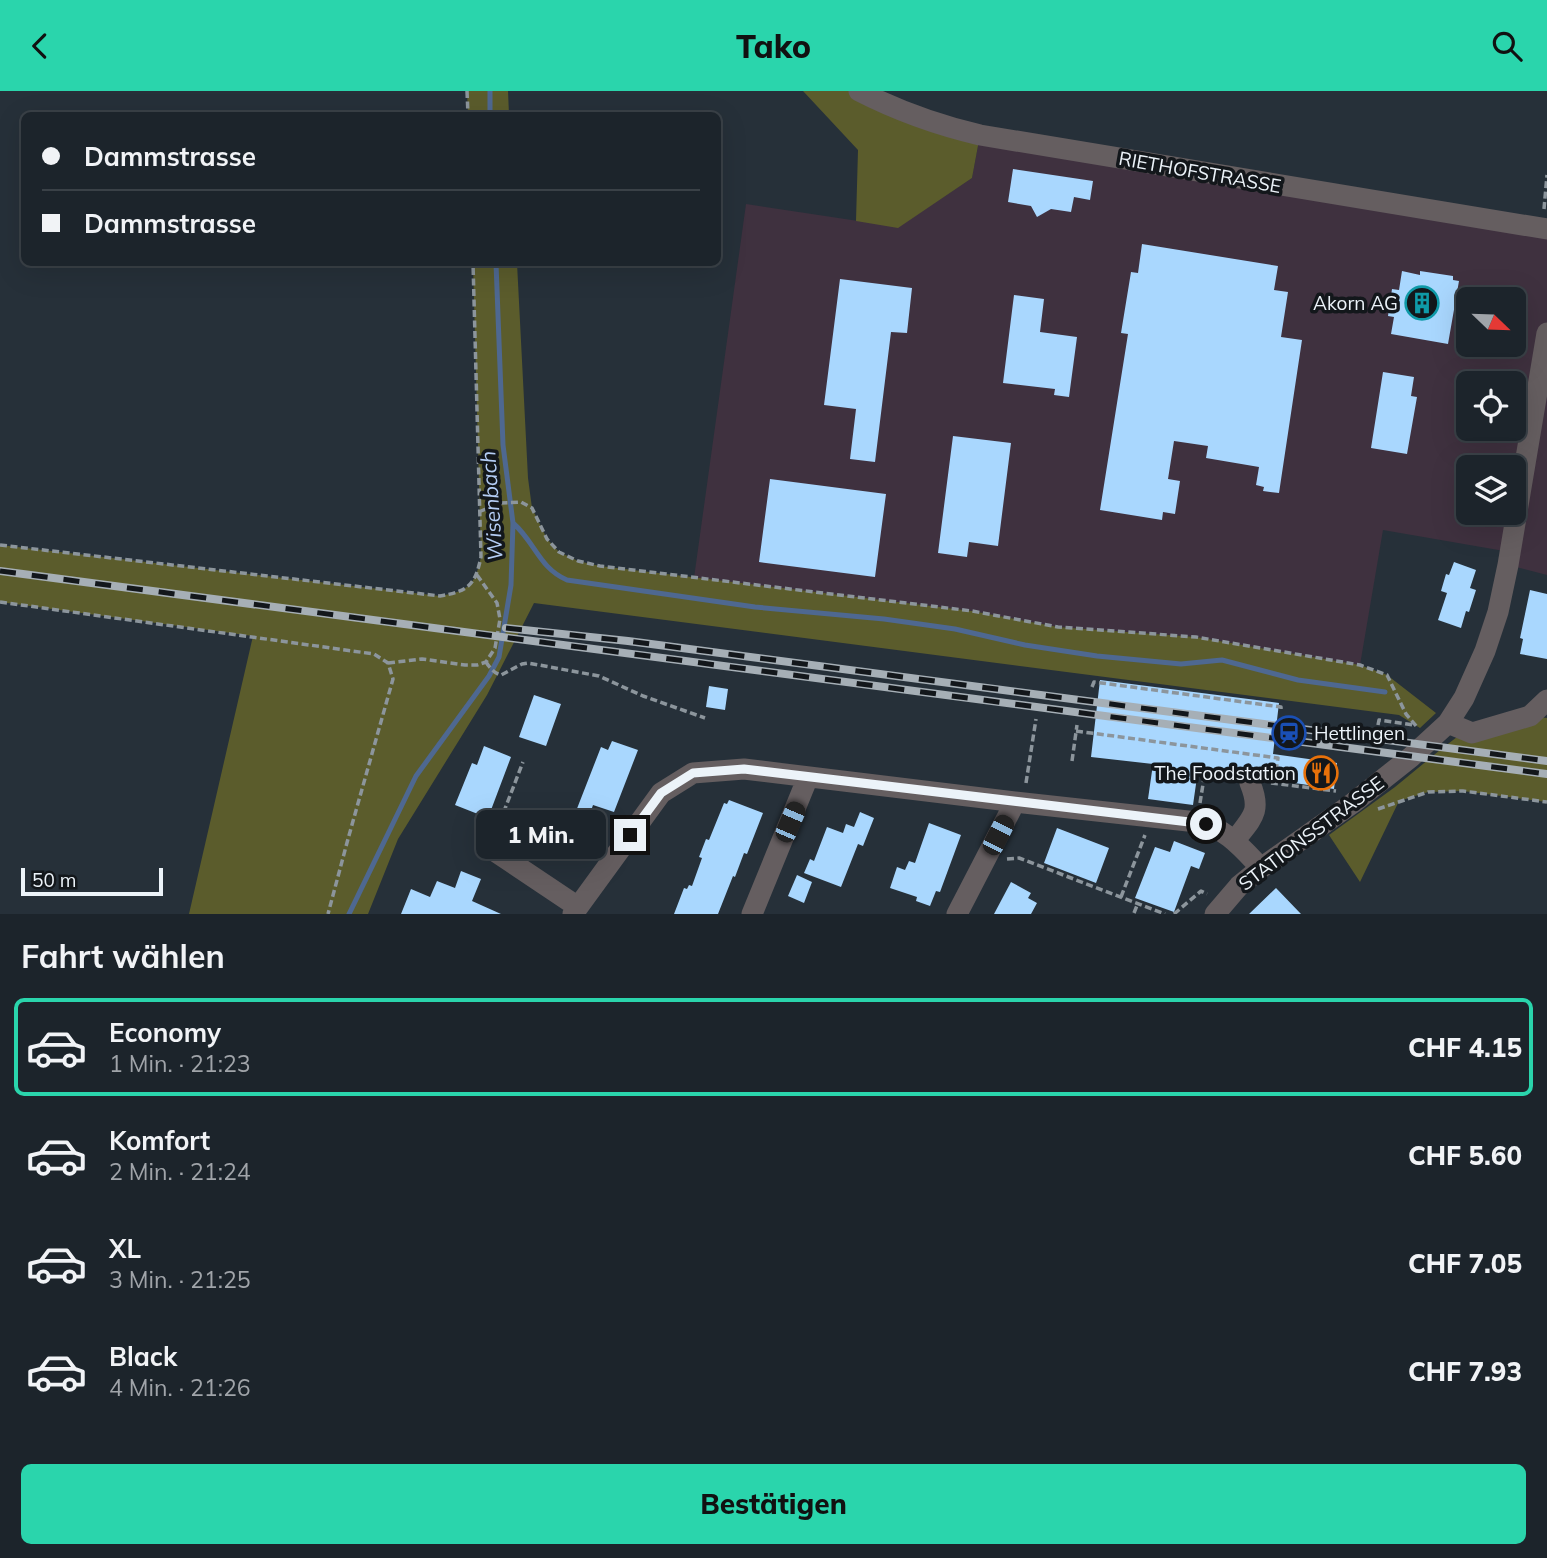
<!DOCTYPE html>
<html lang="de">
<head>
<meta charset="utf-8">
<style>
  body { margin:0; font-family:Mulish,sans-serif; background:#252c33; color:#f1f3f6; height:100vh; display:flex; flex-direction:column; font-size:26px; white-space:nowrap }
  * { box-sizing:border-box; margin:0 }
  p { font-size:23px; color:#a0a4a9 }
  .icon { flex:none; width:38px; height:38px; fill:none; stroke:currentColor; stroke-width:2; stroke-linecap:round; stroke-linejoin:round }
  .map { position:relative; height:823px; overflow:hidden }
  .side { display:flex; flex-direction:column; background:#1c242b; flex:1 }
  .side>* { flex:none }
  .guide { position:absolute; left:21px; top:21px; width:700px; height:154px; border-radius:10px; box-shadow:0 7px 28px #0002,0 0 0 2px #3a4147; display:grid; align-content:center; height:154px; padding:0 21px; background:#1c242b }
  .needle { width:46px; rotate:113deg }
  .controls { position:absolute; left:1456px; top:196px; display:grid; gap:14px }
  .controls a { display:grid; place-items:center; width:70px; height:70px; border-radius:10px; background:#1c242b; box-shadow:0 7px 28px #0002,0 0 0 2px #3a4147; font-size:35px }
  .scale { position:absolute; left:21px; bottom:18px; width:142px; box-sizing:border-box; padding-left:7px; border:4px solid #ecf3f9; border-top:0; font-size:19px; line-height:24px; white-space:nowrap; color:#ecf3f9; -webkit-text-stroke:5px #13171b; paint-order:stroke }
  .end { position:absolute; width:32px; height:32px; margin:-16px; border:9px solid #ecf3f9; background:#111; box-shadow:0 0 0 4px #111 }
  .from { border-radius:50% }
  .bubble { position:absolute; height:49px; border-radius:10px; background:#1c242b; box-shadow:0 7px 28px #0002,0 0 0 2px #3a4147; font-size:23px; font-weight:800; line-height:49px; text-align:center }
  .car { position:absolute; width:21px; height:42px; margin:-21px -10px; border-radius:9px; box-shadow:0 0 5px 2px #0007; background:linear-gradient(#222 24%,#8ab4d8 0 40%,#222 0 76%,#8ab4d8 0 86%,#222 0) }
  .guide b { display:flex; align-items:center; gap:24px; height:66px; font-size:26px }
  .guide b+b { border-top:2px solid #3a4147 }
  .guide i { width:18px; height:18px; background:#f1f3f6 }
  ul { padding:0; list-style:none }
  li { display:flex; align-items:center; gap:21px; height:98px; margin:0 14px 10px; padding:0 7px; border:4px solid transparent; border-radius:10px }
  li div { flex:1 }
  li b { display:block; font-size:26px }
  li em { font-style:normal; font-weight:800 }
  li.on { border-color:#2ad5ac }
  li>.icon { width:63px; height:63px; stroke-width:1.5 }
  h2 { padding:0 21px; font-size:32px; line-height:84px }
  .action { display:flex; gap:14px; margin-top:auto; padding:14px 21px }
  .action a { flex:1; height:80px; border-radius:10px; background:#2ad5ac; color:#111; font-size:28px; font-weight:800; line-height:80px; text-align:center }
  header { display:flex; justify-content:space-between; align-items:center; height:91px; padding:0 21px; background:#2ad5ac; color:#111; font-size:32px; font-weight:800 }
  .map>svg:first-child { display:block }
  .industrial { fill:#3f313f; fill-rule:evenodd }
  .grass { fill:#5b5c2c }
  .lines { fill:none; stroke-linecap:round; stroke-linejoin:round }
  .stream { stroke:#4e6891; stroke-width:5 }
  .building { fill:#a9d7fe }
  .path { stroke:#8c959c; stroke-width:3.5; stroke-dasharray:7 3.5; stroke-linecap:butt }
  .minor { stroke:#655e60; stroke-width:21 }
  .rail-casing { stroke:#a6afb6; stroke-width:8 }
  .rail { stroke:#13171b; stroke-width:5; stroke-dasharray:16; stroke-linecap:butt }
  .route { stroke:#ecf3f9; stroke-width:9 }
  .labels { text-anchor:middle; stroke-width:7; stroke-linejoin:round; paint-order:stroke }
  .street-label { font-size:19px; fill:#ecf3f9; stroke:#13171b }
  .poi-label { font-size:19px; fill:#ecf3f9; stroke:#13171b; text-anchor:end }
  .water-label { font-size:21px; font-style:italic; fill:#b4cdf5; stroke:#13171b }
</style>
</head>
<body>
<header><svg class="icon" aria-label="back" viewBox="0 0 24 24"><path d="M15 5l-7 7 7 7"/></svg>Tako<svg class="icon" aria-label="search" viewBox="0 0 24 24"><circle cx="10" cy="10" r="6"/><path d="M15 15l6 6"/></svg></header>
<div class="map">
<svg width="1547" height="823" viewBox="0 0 1547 823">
  <rect width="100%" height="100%" fill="#263039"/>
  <path class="industrial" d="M980,44L1547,138V484L1508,474L1510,461L1383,439L1360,574L1196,546L1058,536L972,520L694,487L746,113L898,136L972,87ZM1468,208H1514V254H1468ZM1468,292H1514V338H1468ZM1468,376H1514V422H1468Z"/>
  <path class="grass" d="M467,0H508L509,24H468Z
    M803,0H859L980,44L972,87L898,137L856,130L858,59Z
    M473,172H517L528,387L532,417L547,448L559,461L578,470L600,475L972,520L1058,536L1196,546L1360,574L1387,584L1436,622L1420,637L1399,624L534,512L487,604L398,748L368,823H189L253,545L0,511V454L440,505C469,500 475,494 481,466Z
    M1530,625L1547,627V711L1463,700L1428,701L1399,710L1360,791L1329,744L1395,696L1440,659L1457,646Z"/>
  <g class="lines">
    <path class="stream" d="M490,0V24
      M513,432C535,451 539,477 567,489L755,516L884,528L955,538L1025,554L1097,565L1181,573L1222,569L1298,589L1385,601
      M349,823L416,685L489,585L499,566L511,494L513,432L503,354L496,172"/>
  </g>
  <path class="building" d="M1013,78L1093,90L1090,109L1074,106L1071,121L1051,118L1037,126L1031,115L1008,111Z
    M1142,153L1278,175L1274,199L1288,201L1281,246L1302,249L1279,402L1263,400L1264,396L1256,394L1259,376L1206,367L1208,355L1174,350L1168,388L1180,390L1175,423L1163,421L1162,429L1100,419L1128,243L1121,242L1131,181L1138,182Z
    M1402,180L1420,184V180L1453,185V189L1459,190L1448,253L1391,243L1394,226L1388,225L1392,198L1399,199Z
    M840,188L912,197L907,242L891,241L875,371L850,368L856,318L824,314Z
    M1014,204L1044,208L1040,241L1077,246L1069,306L1054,304L1055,298L1003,292Z
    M1383,281L1414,286L1411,305L1417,306L1407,363L1371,357Z
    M953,345L1011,352L998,455L969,451L967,466L938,462Z
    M770,388L886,403L875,486L759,471Z
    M1454,471L1476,479L1470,497L1476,499L1469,521L1466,520L1461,537L1438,529L1447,502L1441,500L1446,483L1449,484Z
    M1530,499L1547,503V568L1520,563L1523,548L1520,547Z
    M1100,589L1279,612L1273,663L1337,672L1334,698L1262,687L1258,682L1252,679L1245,680L1240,684L1198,679L1193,714L1148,708L1153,673L1091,666Z
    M709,595L728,598L725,619L706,616Z
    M534,604L561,613L546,655L519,646Z
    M612,650L638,659L614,721L593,714L582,746L575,743L565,770L526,756L536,728L543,731L546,724L571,733L601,656L608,659Z
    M484,655L511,666L488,727L455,714L472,672L477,674Z
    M729,709L763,722L747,763L744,762L735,786L733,785L718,823H674L684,797L687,798L689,794L692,795L702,767L699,766L706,748L709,749L724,712L727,713Z
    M860,721L874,727L863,755L858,753L841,796L804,782L810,768L814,770L827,736L843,742L846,733L854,736Z
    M929,732L961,744L940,801L936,800L930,815L916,810L917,806L890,797L897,776L905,779L909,770L915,772Z
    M1057,737L1109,757L1096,792L1044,772Z
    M1174,750L1205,762L1199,778L1191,775L1174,821L1135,807L1155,756L1170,761Z
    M461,780L481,788L472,810L501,823H401L411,798L430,806L437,790L455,797Z
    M797,784L812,791L804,812L788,805Z
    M1011,791L1031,802L1028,807L1037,812L1031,823H994Z
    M1276,797L1301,823H1249Z"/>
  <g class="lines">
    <path class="path" d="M467,0L468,24
      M1544,118L1547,84
      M481,420L501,412L521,411L532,417L547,448L559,461L578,470L600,475L972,520L1058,536L1196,546L1360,574L1387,584L1406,623L1417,636
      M0,454L440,505C469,500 475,494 481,466L473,172
      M0,511L374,563L388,572L393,588L348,748L328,823
      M486,571C489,576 495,583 501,584L522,573L528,572L599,585L643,605L705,627
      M388,572L422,568L465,574H477L486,571L495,557L500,528L497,512L477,484
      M1092,596L1094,591L1281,616V621
      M1378,634L1379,629L1414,634
      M1076,640L1278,667L1274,692
      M1072,670L1077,634
      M1026,692L1036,628
      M1271,692L1336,700
      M1200,712L1204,687
      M1378,718L1428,701L1463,700L1547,711
      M496,741L523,671
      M1007,768L1019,767L1165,823
      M1121,806L1145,744
      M1134,822L1138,812
      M1174,823L1201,800L1207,803"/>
    <path class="minor" d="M859,0C898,20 937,34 980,44L1547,138
      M1448,632L1472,642L1530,625L1547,609
      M1235,749C1252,727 1262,721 1250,692
      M490,757L578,816
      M573,823L661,702L693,682L744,678L1024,712L1197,731C1226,737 1242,757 1261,777
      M752,823L808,686
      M957,823L1015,711
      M1215,823L1239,795L1261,777L1353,712L1411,666L1448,632L1464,607L1485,560L1498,521L1508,474L1547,242"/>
    <defs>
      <path id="rail" d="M0,480L1547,683
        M506,537L628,550L1547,670"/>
    </defs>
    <use href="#rail" class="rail-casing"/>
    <use href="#rail" class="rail"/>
  </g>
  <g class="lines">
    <path class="route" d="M630,744L661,702L693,682L744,678L1206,733"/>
  </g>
  <defs>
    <symbol id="building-ring" viewBox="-11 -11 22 22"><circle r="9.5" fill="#13171b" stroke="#0f9aa8" stroke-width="1.5"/><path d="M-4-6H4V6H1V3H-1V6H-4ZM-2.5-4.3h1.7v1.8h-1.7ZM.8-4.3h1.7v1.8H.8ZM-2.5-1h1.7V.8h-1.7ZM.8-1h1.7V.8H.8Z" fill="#0f9aa8"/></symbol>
    <symbol id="station-ring" viewBox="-11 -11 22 22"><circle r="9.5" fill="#13171b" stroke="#1a4fb4" stroke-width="1.5"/><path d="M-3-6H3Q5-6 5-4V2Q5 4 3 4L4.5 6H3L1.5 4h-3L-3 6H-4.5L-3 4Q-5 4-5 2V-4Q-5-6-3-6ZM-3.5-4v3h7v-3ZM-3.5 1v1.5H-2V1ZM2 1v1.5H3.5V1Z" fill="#1a4fb4"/></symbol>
    <symbol id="restaurant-ring" viewBox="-11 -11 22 22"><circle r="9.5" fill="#13171b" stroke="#e8710a" stroke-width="1.5"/><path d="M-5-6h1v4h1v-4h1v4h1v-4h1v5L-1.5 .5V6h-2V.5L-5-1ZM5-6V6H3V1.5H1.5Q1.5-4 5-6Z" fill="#e8710a"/></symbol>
  </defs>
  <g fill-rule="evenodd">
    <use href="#building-ring" x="1403" y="193" width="38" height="38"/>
    <use href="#station-ring" x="1270" y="623" width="38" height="38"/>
    <use href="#restaurant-ring" x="1302" y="663" width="38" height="38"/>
  </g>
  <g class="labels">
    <g class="street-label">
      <text transform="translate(1200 81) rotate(10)" y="7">RIETHOFSTRASSE</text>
      <text transform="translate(1311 742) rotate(-37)" y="7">STATIONSSTRASSE</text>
    </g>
    <g class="poi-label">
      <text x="1398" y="219">Akorn AG</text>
      <text x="1314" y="649" text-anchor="start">Hettlingen</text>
      <text x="1296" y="689">The Foodstation</text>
    </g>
    <g class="water-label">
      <text transform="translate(492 415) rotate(-94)" y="7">Wisenbach</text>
    </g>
  </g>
</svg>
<div class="controls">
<a><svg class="needle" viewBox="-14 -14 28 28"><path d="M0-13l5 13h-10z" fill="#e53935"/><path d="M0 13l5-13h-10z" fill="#a0a4a9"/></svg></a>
<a><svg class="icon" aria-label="locate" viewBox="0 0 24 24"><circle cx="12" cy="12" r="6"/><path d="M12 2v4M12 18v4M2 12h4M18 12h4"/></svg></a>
<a><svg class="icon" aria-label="layers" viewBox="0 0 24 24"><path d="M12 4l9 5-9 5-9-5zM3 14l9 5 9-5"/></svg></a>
</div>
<div class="scale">50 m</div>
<i class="end from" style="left:1206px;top:733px"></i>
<i class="end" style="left:630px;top:744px"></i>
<div class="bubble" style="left:476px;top:719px;width:130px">1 Min.</div>
<i class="car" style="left:790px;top:731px;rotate:23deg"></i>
<i class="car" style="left:998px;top:744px;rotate:27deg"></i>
<div class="guide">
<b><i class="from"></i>Dammstrasse</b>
<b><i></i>Dammstrasse</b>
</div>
</div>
<section class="side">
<h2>Fahrt wählen</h2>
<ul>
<li class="on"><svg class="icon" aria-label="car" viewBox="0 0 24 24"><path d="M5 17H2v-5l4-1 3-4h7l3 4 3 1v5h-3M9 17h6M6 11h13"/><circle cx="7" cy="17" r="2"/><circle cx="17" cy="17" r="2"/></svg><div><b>Economy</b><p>1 Min. · 21:23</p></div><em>CHF 4.15</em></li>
<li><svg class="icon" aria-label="car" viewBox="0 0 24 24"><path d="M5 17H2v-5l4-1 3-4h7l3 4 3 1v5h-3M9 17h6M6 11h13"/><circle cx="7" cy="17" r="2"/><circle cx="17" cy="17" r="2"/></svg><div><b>Komfort</b><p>2 Min. · 21:24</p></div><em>CHF 5.60</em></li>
<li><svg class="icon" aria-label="car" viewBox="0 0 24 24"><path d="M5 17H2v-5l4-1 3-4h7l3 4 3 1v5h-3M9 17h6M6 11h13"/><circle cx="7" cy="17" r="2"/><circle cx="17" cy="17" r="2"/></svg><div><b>XL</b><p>3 Min. · 21:25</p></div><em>CHF 7.05</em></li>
<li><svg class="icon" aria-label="car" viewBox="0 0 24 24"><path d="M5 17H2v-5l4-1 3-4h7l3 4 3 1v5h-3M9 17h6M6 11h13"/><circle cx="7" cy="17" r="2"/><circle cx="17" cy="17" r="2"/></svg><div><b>Black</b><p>4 Min. · 21:26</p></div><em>CHF 7.93</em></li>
</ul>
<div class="action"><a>Bestätigen</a></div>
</section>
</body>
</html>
